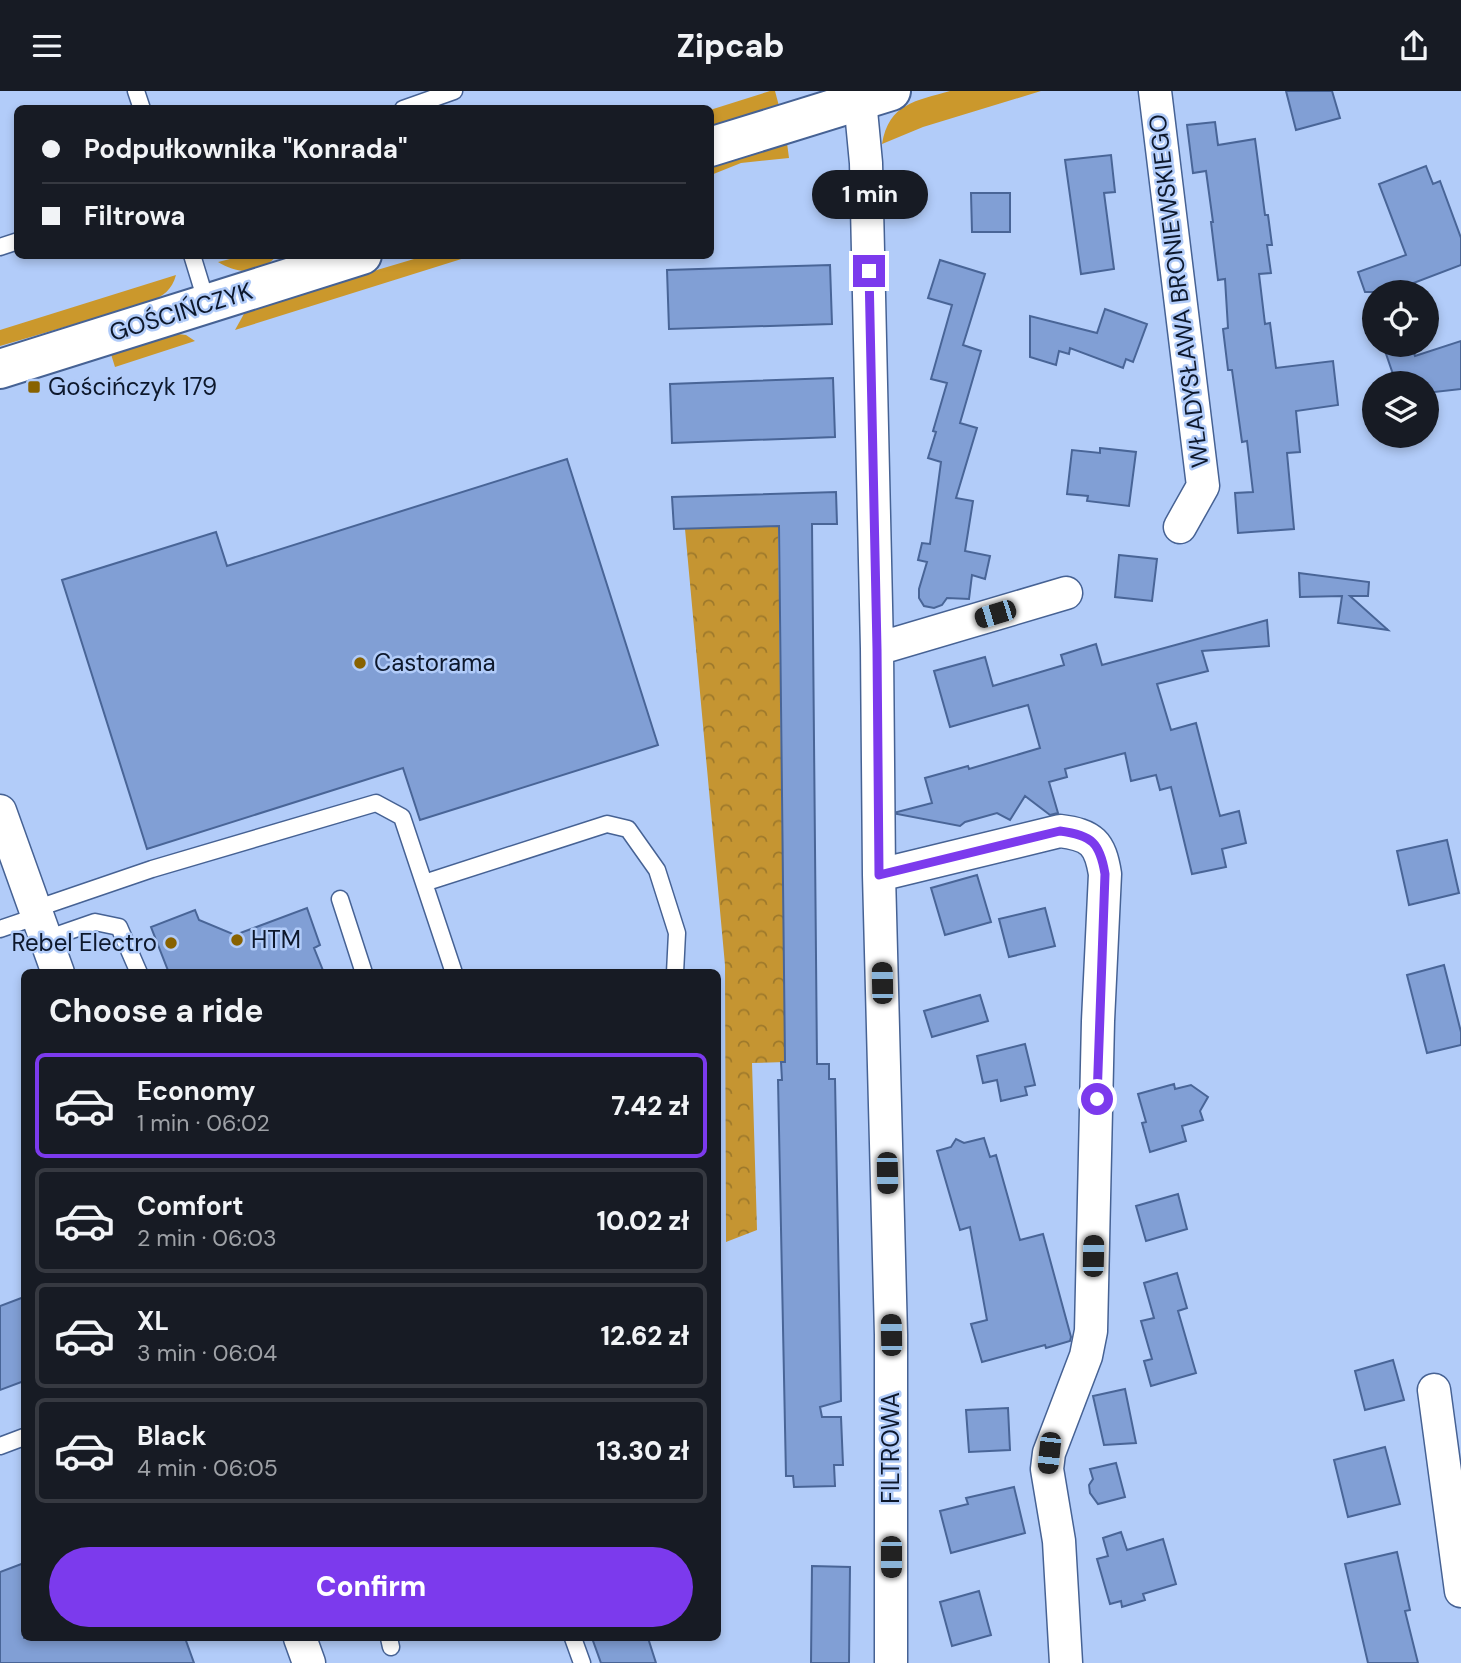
<!DOCTYPE html>
<html lang="en">
<head>
<meta charset="utf-8">
<style>
  body { margin:0; font-family:"DM Sans",sans-serif; background:#242831; color:#f1f3f6; height:100vh; display:flex; flex-direction:column; font-size:26px; white-space:nowrap }
  * { box-sizing:border-box; margin:0 }
  p { font-size:23px; color:#9ea1a6 }
  .icon { flex:none; width:38px; height:38px; fill:none; stroke:currentColor; stroke-width:2; stroke-linecap:round; stroke-linejoin:round }
  .map { position:relative; flex:1; overflow:hidden }
  .side { position:absolute; left:21px; top:878px; width:700px; height:672px; display:flex; flex-direction:column; background:#171b24; border-radius:10px; box-shadow:0 4px 10px #0003 }
  .side>* { flex:none }
  .top-card { position:absolute; left:14px; top:14px; width:700px; height:154px; border-radius:10px; box-shadow:0 4px 10px #0003; display:grid; align-content:center; height:154px; padding:0 28px; background:#171b24 }
  .controls { position:absolute; left:1362px; top:189px; display:grid; gap:14px }
  .controls a { display:grid; place-items:center; width:77px; height:77px; border-radius:50%; background:#171b24; box-shadow:0 4px 10px #0003; font-size:35px }
  .end { position:absolute; width:32px; height:32px; margin:-16px; border:9px solid #7c3aed; background:#fff; box-shadow:0 0 0 4px #fff }
  .from { border-radius:50% }
  .bubble { position:absolute; height:49px; border-radius:24px; background:#171b24; box-shadow:0 4px 10px #0003; font-size:23px; font-weight:800; line-height:49px; text-align:center }
  .car { position:absolute; width:21px; height:42px; margin:-21px -10px; border-radius:9px; box-shadow:0 0 5px 2px #0007; background:linear-gradient(#222 24%,#8ab4d8 0 40%,#222 0 76%,#8ab4d8 0 86%,#222 0) }
  .top-card b { display:flex; align-items:center; gap:24px; height:66px; font-size:26px }
  .top-card b+b { border-top:2px solid #363941 }
  .top-card i { width:18px; height:18px; background:#f1f3f6 }
  ul { padding:0; list-style:none }
  li { display:flex; align-items:center; gap:21px; height:105px; margin:0 14px 10px; padding:0 14px; border:4px solid #363941; border-radius:10px }
  li div { flex:1 }
  li b { display:block; font-size:26px }
  li em { font-style:normal; font-weight:800 }
  li.on { border-color:#7c3aed }
  li>.icon { width:63px; height:63px; stroke-width:1.5 }
  h2 { padding:0 28px; font-size:32px; line-height:84px }
  .primary-button { display:flex; gap:14px; margin-top:auto; padding:14px 28px }
  .primary-button a { flex:1; height:80px; border-radius:42px; background:#7c3aed; color:#fff; font-size:28px; font-weight:800; line-height:80px; text-align:center }
  header { display:flex; justify-content:space-between; align-items:center; height:91px; padding:0 28px; background:#171b24; font-size:32px; font-weight:800 }
  .map>svg:first-child { display:block }
  .grass { fill:#cb982c }
  .forest { fill:url(#forest-crowns) }
  .building { fill:#819fd5; stroke:#496597; stroke-width:2 }
  .lines { fill:none; stroke-linecap:round; stroke-linejoin:round }
  .lane-casing { stroke:#466294; stroke-width:19 }
  .street-casing { stroke:#466294; stroke-width:35 }
  .secondary-casing { stroke:#466294; stroke-width:42 }
  .lane { stroke:#fff; stroke-width:16 }
  .street { stroke:#fff; stroke-width:32 }
  .secondary { stroke:#fff; stroke-width:38 }
  .route { stroke:#7c3aed; stroke-width:9 }
  .poi-dot { fill:#886200; stroke:#b2ccf9; stroke-width:2.5 }
  .labels { text-anchor:middle; stroke-width:5; stroke-linejoin:round; paint-order:stroke }
  .street-label { font-size:24px; fill:#0d182c; stroke:#b2ccf9 }
  .poi-label { font-size:24px; fill:#0d182c; stroke:#b2ccf9; text-anchor:start }
</style>
</head>
<body>
<header><svg class="icon" aria-label="menu" viewBox="0 0 24 24"><path d="M4 6h16M4 12h16M4 18h16"/></svg>Zipcab<svg class="icon" aria-label="share" viewBox="0 0 24 24"><path d="M12 15V3M7 8l5-5 5 5M5 13v7h14v-7"/></svg></header>
<div class="map">
<svg width="1461" height="1572" viewBox="0 0 1461 1572">
  <defs>
    <pattern id="forest-crowns" width="20" height="18" patternUnits="userSpaceOnUse" patternTransform="scale(1.75)"><rect width="20" height="18" fill="#c59532"/><path d="M2 6a3 3 0 1 1 6 0M12 15a3 3 0 1 1 6 0" fill="none" stroke="#9e792b"/></pattern>
  </defs>
  <rect width="100%" height="100%" fill="#b2ccf9"/>
  <path class="grass" d="M770,0H775L779,15L711,37L710,19Z
    M950,0H1041L923,36L882,53C889,12 916,10 950,0Z
    M787,52L789,67L741,72L711,84V74Z
    M242,165H277C259,183 239,184 218,171Z
    M424,165H471L235,239L245,221L253,216Z
    M176,184C172,199 163,205 150,211L0,255V239Z
    M170,242L186,244L195,250L115,276L110,260Z"/>
  <path class="forest" d="M778,435L785,971L752,972L757,1139L726,1151L725,874L685,438Z"/>
  <path class="building" d="M1286,0H1332L1340,27L1296,39Z
    M1215,31L1218,54L1255,48L1265,124H1268L1272,154H1267L1271,182L1259,183L1265,233L1270,232L1276,277L1333,270L1338,314L1296,320L1300,361L1287,362L1294,438L1238,442L1235,402L1253,401L1247,350L1242,351L1232,279H1228L1223,238L1228,237L1225,188L1218,189L1211,131H1213L1206,80L1193,82L1187,34Z
    M1111,64L1115,101L1104,102L1114,178L1081,183L1065,69Z
    M1426,75L1433,93L1440,90L1461,147V174L1390,201H1365L1358,181L1406,164L1379,93Z
    M971,102H1010V141H972Z
    M940,169L985,183L963,254L981,260L960,332L977,337L956,407L973,410L965,460L990,465L985,488L972,484L969,508L947,507L942,514L934,517L924,515L919,507V498L927,471L918,469L922,452L930,453L941,371L928,367L936,341L933,340L947,292L931,288L952,214L928,207Z
    M830,174L832,233L669,238L667,179Z
    M1105,218L1147,233L1133,271L1126,268L1123,277L1070,257L1069,263L1059,260L1056,274L1030,266V225L1097,242Z
    M1461,250V298L1426,302V292H1396L1383,254H1411L1415,265Z
    M833,287L835,346L672,352L670,293Z
    M1100,357L1136,361L1129,415L1087,410L1088,405L1067,403L1072,359L1100,362Z
    M567,368L658,654L420,729L403,677L147,758L62,489L216,441L227,475Z
    M836,401L837,433H812L817,973H829V988H835L841,1310L820,1316L822,1326H841L843,1374H834L835,1395L794,1396L793,1385H786L778,989H782L781,971H785L779,435L674,438L672,406Z
    M1119,464L1157,468L1152,510L1115,506Z
    M1299,482L1369,491L1368,505H1350L1388,539L1338,532L1342,505L1300,506Z
    M1267,529L1269,555L1202,560L1208,580L1157,593L1171,639L1196,632L1220,725L1239,720L1246,752L1222,758L1226,776L1192,783L1171,696L1160,699L1156,684L1131,690L1125,662L1065,678L1067,686L1049,691L1058,722L1050,724L1025,705L1010,729L997,722L965,731L960,735L897,723V721L932,712L925,687L968,675L969,678L1040,657L1028,614L950,636L934,580L985,566L993,595L1064,574L1061,564L1096,553L1102,574Z
    M1447,749L1459,802L1409,814L1397,760Z
    M977,784L991,831L945,844L931,797Z
    M307,817L320,854L314,857L324,882H169L151,836L195,819L199,829L235,844Z
    M1045,817L1055,855L1009,866L999,828Z
    M1444,874L1461,941V954L1427,962L1407,884Z
    M980,904L988,930L932,946L924,920Z
    M1025,953L1035,994L1025,996L1027,1004L1001,1010L997,989L983,992L977,965Z
    M1174,993L1175,998L1191,994L1208,1006L1200,1020L1203,1029L1182,1035L1186,1050L1150,1061L1142,1032L1146,1031L1138,1003Z
    M984,1047L990,1066L996,1064L1020,1149L1043,1143L1071,1246L1070,1250L1046,1257L1045,1254L982,1271L971,1233L987,1229L970,1136L960,1139L937,1060L951,1056L956,1048L964,1052Z
    M1178,1103L1187,1138L1146,1150L1136,1115Z
    M1177,1182L1187,1217L1178,1220L1196,1282L1151,1295L1144,1270L1152,1268L1141,1230L1154,1227L1144,1192Z
    M24,1206V1290L0,1299V1215Z
    M1393,1269L1404,1309L1365,1319L1355,1280Z
    M1125,1298L1136,1352L1104,1354L1093,1305Z
    M1008,1317L1010,1359L969,1361L966,1319Z
    M1385,1356L1400,1413L1348,1426L1334,1369Z
    M1116,1372L1125,1406L1098,1413L1090,1402L1089,1394L1093,1388L1090,1378Z
    M1014,1396L1025,1442L951,1462L940,1420L968,1413L966,1407Z
    M1121,1441L1127,1459L1163,1448L1176,1493L1143,1503L1145,1509L1122,1516L1121,1510L1110,1513L1097,1468L1108,1465L1103,1447Z
    M1397,1461L1410,1519L1405,1520L1418,1572H1368L1345,1473Z
    M24,1472V1547H185L194,1572H0V1481Z
    M812,1475L850,1476L849,1572H811Z
    M979,1500L991,1544L952,1555L940,1511Z
    M592,1547H648L656,1572H601Z"/>
  <g class="lines">
    <defs>
      <path id="lane" d="M136,0L142,18
        M403,18L454,0
        M0,156L18,150
        M192,164L207,213
        M424,792L607,733L628,738L657,779L677,842L675,882
        M340,808L364,882
        M35,818L152,778L376,712L402,726L454,882
        M0,838L38,825
        M46,848L95,831L119,836L139,882
        M0,1355L24,1346
        M389,1547L391,1556
        M573,1547L582,1572"/>
      <path id="street" d="M1155,0L1203,395L1180,436
        M860,9L866,72L877,558L879,784L891,1244V1572
        M877,558L1066,502
        M0,720L58,882
        M879,784L1060,740C1092,744 1100,752 1105,783L1098,930L1091,1240L1086,1265L1049,1362L1047,1378L1059,1450L1066,1572
        M1434,1299L1461,1500
        M300,1547L309,1572"/>
      <path id="secondary" d="M710,56L891,0
        M0,278L362,164"/>
    </defs>
    <use href="#lane" class="lane-casing"/>
    <use href="#street" class="street-casing"/>
    <use href="#secondary" class="secondary-casing"/>
    <use href="#lane" class="lane"/>
    <use href="#street" class="street"/>
    <use href="#secondary" class="secondary"/>
  </g>
  <g class="lines">
    <path class="route" d="M869,180L877,558L879,784L1060,740C1092,744 1100,752 1105,783L1097,1008"/>
  </g>
  <g class="poi-dot">
    <rect x="27" y="289" width="14" height="14" rx="3.5"/>
    <circle cx="360" cy="572" r="7"/>
    <circle cx="237" cy="849" r="7"/>
    <circle cx="171" cy="852" r="7"/>
  </g>
  <g class="labels">
    <g class="street-label">
      <text transform="translate(1179 200) rotate(-97)" y="8">WŁADYSŁAWA BRONIEWSKIEGO</text>
      <text transform="translate(181 221) rotate(-17)" y="8">GOŚCIŃCZYK</text>
      <text transform="translate(891 1357) rotate(-90)" y="8">FILTROWA</text>
    </g>
    <g class="poi-label">
      <text x="48" y="304">Gościńczyk 179</text>
      <text x="374" y="580">Castorama</text>
      <text x="251" y="857">HTM</text>
      <text x="157" y="860" text-anchor="end">Rebel Electro</text>
    </g>
  </g>
</svg>
<div class="controls">
<a><svg class="icon" aria-label="locate" viewBox="0 0 24 24"><circle cx="12" cy="12" r="6"/><path d="M12 2v4M12 18v4M2 12h4M18 12h4"/></svg></a>
<a><svg class="icon" aria-label="layers" viewBox="0 0 24 24"><path d="M12 4l9 5-9 5-9-5zM3 14l9 5 9-5"/></svg></a>
</div>
<i class="end from" style="left:1097px;top:1008px"></i>
<i class="end" style="left:869px;top:180px"></i>
<div class="bubble" style="left:812px;top:79px;width:116px">1 min</div>
<i class="car" style="left:995px;top:523px;rotate:253deg"></i>
<i class="car" style="left:882px;top:892px;rotate:359deg"></i>
<i class="car" style="left:887px;top:1082px;rotate:179deg"></i>
<i class="car" style="left:1093px;top:1165px;rotate:1deg"></i>
<i class="car" style="left:891px;top:1244px;rotate:359deg"></i>
<i class="car" style="left:1049px;top:1362px;rotate:186deg"></i>
<i class="car" style="left:891px;top:1466px;rotate:180deg"></i>
<div class="top-card">
<b><i class="from"></i>Podpułkownika &quot;Konrada&quot;</b>
<b><i></i>Filtrowa</b>
</div>
<section class="side">
<h2>Choose a ride</h2>
<ul>
<li class="on"><svg class="icon" aria-label="car" viewBox="0 0 24 24"><path d="M5 17H2v-5l4-1 3-4h7l3 4 3 1v5h-3M9 17h6M6 11h13"/><circle cx="7" cy="17" r="2"/><circle cx="17" cy="17" r="2"/></svg><div><b>Economy</b><p>1 min · 06:02</p></div><em>7.42 zł</em></li>
<li><svg class="icon" aria-label="car" viewBox="0 0 24 24"><path d="M5 17H2v-5l4-1 3-4h7l3 4 3 1v5h-3M9 17h6M6 11h13"/><circle cx="7" cy="17" r="2"/><circle cx="17" cy="17" r="2"/></svg><div><b>Comfort</b><p>2 min · 06:03</p></div><em>10.02 zł</em></li>
<li><svg class="icon" aria-label="car" viewBox="0 0 24 24"><path d="M5 17H2v-5l4-1 3-4h7l3 4 3 1v5h-3M9 17h6M6 11h13"/><circle cx="7" cy="17" r="2"/><circle cx="17" cy="17" r="2"/></svg><div><b>XL</b><p>3 min · 06:04</p></div><em>12.62 zł</em></li>
<li><svg class="icon" aria-label="car" viewBox="0 0 24 24"><path d="M5 17H2v-5l4-1 3-4h7l3 4 3 1v5h-3M9 17h6M6 11h13"/><circle cx="7" cy="17" r="2"/><circle cx="17" cy="17" r="2"/></svg><div><b>Black</b><p>4 min · 06:05</p></div><em>13.30 zł</em></li>
</ul>
<div class="primary-button"><a>Confirm</a></div>
</section>
</div>
</body>
</html>
